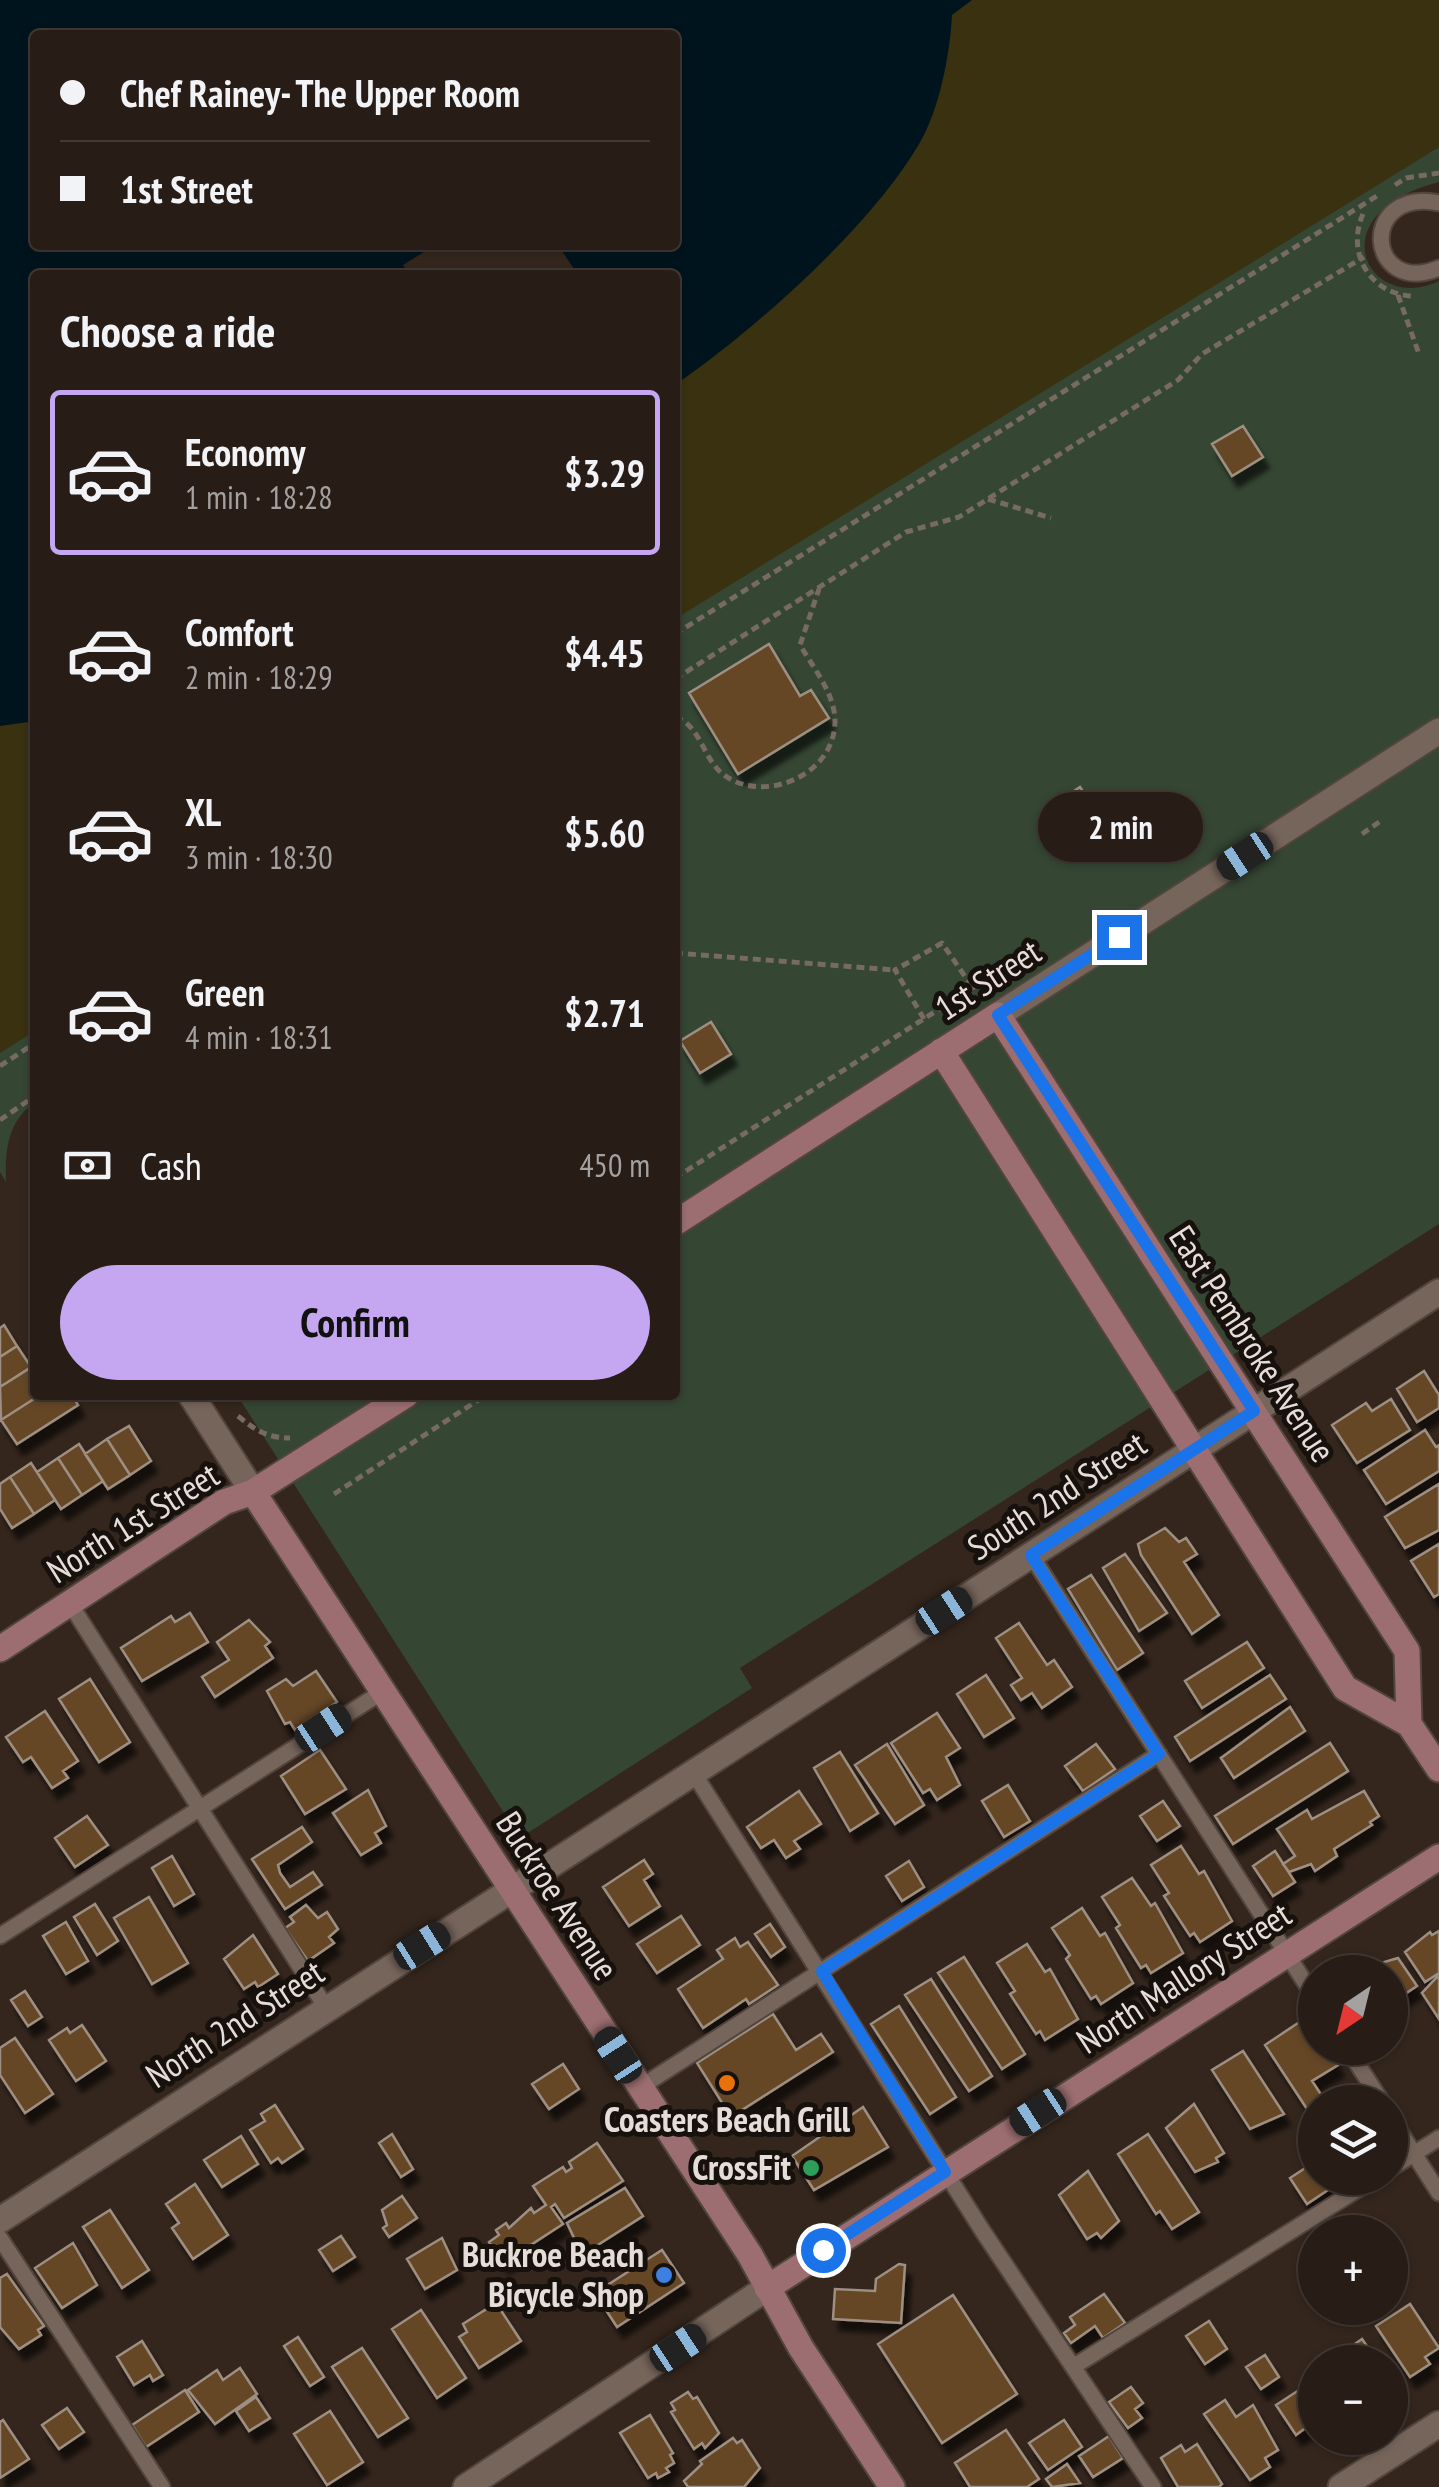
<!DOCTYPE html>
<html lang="en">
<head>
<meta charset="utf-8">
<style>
  body { margin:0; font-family:"PT Sans Narrow",sans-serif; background:#2f251f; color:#f1f3f6; height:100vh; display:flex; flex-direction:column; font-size:38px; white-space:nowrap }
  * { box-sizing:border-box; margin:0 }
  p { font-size:32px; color:#a4a1a1 }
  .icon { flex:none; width:55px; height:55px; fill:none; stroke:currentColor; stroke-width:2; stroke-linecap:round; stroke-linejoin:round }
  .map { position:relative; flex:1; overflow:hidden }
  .details { position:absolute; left:30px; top:270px; width:650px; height:1130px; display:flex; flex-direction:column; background:#271c16; border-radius:10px; box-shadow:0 2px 8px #0004,0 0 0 2px #433a35 }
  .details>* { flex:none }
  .guide { position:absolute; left:30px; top:30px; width:650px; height:220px; border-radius:10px; box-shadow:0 2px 8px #0004,0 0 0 2px #433a35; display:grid; align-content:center; height:220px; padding:0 30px; background:#271c16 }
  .needle { width:65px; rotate:215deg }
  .controls { position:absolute; left:1298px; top:1955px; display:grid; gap:20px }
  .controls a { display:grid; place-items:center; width:110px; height:110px; border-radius:50%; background:#271c16; box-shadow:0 2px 8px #0004,0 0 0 2px #433a35; font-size:50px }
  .end { position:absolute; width:45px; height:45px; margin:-22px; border:12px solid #1a73e8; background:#fff; box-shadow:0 0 0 5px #fff }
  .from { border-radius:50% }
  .bubble { position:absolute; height:70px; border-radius:35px; background:#271c16; box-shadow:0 2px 8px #0004,0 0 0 2px #433a35; font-size:32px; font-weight:800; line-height:70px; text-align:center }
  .car { position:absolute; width:30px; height:60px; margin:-30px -15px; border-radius:12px; box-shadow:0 0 8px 2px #0007; background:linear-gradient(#222 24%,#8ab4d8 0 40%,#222 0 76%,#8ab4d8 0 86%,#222 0) }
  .guide b { display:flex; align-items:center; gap:35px; height:95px; font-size:38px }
  .guide b+b { border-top:2px solid #433a35 }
  .guide i { width:25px; height:25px; background:#f1f3f6 }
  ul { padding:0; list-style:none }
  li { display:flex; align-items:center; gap:30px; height:165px; margin:0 20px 15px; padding:0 10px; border:5px solid transparent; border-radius:10px }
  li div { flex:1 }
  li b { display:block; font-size:38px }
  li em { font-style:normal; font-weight:800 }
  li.current { border-color:#c5a6f0 }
  li>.icon { width:90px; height:90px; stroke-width:1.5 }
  h2 { padding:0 30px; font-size:45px; line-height:120px }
  .pay { display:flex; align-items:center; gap:25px; height:110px; padding:0 30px; font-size:38px }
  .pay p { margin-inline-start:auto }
  .button { display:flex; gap:20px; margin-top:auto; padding:20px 30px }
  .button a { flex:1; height:115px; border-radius:60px; background:#c5a6f0; color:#111; font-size:40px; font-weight:800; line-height:115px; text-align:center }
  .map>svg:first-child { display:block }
  .green { fill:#354633 }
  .sand { fill:#393110 }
  .water { fill:#00141d; fill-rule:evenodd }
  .pier { fill:#34261d }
  .building { fill:#654626; stroke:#9d8f81; stroke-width:2.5; filter:url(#shadow) }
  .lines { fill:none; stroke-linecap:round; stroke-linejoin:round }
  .lane-casing { stroke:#51453d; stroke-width:19 }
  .street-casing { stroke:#51453d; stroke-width:29 }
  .secondary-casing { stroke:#51453d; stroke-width:29 }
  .path { stroke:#766a62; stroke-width:5; stroke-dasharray:8 5; stroke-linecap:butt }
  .lane { stroke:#76655b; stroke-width:15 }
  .street { stroke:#76655b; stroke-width:25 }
  .secondary { stroke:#9c6e71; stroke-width:25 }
  .route { stroke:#1a73e8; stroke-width:12 }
  .food-dot { fill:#e8710a; stroke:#17110d; stroke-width:4 }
  .leisure-dot { fill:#2e9e5b; stroke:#17110d; stroke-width:4 }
  .shop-dot { fill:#3f7fe0; stroke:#17110d; stroke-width:4 }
  .labels { text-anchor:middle; stroke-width:10; stroke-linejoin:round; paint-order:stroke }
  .street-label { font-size:35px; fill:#e7ddd8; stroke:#17110d }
  .poi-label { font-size:35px; font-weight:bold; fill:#e7ddd8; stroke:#17110d; text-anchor:end }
</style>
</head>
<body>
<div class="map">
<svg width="1439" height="2487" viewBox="0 0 1439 2487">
  <defs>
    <filter id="shadow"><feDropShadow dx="6" dy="11" stdDeviation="2.5" flood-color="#0009"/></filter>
  </defs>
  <rect width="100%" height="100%" fill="#34261d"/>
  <path class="green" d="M1439,0V182C1315,214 1368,315 1439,281V1224L740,1668L752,1688L520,1838L237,1395H675V371Z
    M35,701V1102C7,1122 5,1151 6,1182L0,1172V737Z"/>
  <path class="sand" d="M725,0H1439V147L675,619V275H377L675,245Z
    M35,550V1031L0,1053V567Z"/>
  <path class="water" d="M0,0H972L952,15C950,52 941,101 924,135C879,220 755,330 675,385V275H35V721L0,726ZM35,35H675V245H35Z"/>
  <path class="pier" d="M435,245H558L578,275H410L403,265Z"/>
  <path class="building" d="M1243,426L1263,457L1232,476L1212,444Z
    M769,644L800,696L811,690L829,718L738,774L689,693Z
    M1080,787L1102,820L1071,841L1050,807Z
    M711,1022L731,1054L700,1073L680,1041Z
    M4,1325L17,1346L0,1357V1328Z
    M17,1346L31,1367L0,1387V1357Z
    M35,1365V1395H40L1,1420L0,1387Z
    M1424,1371L1439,1395V1408L1417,1422L1397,1389Z
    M40,1395H72L78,1405L17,1444L1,1420Z
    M1391,1399L1410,1430L1357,1463L1332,1425L1366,1403L1372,1411Z
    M129,1426L151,1461L130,1475L107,1439Z
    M1425,1430L1436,1447L1439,1445V1471L1386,1504L1364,1470Z
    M107,1439L130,1475L108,1489L85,1454Z
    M79,1444L103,1481L82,1495L58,1458Z
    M58,1458L82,1495L61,1509L37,1472Z
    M31,1463L55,1500L34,1514L10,1477Z
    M10,1477L34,1514L12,1528L0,1509V1484Z
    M1439,1484V1530L1405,1548L1385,1517Z
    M1165,1528L1179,1542L1186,1538L1197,1554L1184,1562L1219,1615L1192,1634L1141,1555L1138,1544Z
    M1439,1544V1594L1434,1597L1411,1561Z
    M1125,1554L1167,1613L1139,1631L1103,1568Z
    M1091,1575L1143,1653L1117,1670L1068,1589Z
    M190,1613L208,1642L142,1681L121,1648L171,1616L175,1622Z
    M249,1620L270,1642L265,1646L273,1658L215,1697L202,1677L229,1660L217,1642Z
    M1019,1623L1047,1665L1054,1660L1072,1687L1042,1708L1032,1693L1021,1700L1011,1685L1022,1678L996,1638Z
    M1247,1642L1264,1668L1202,1708L1185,1681Z
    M316,1671L337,1702L295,1730L290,1722L285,1724L267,1691L286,1679L293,1686Z
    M986,1675L1014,1718L984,1737L957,1694Z
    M1270,1675L1286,1699L1190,1761L1175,1737Z
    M90,1679L130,1742L99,1762L59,1699Z
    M1290,1707L1305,1731L1234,1778L1221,1758Z
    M45,1711L78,1761L63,1771L68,1778L52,1788L31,1757L23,1762L6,1737Z
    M937,1713L960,1748L946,1757L960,1785L937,1800L930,1789L923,1793L891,1743Z
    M1330,1743L1348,1771L1233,1844L1215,1816Z
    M887,1744L924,1805L895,1824L855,1765Z
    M1096,1744L1115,1769L1083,1791L1065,1766Z
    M320,1750L346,1789L305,1814L281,1776Z
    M840,1752L878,1813L850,1831L814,1768Z
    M1008,1785L1030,1821L1004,1837L982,1801Z
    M368,1790L386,1826L375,1833L381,1843L361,1855L333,1813Z
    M799,1791L821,1824L794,1841L800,1849L786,1858L774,1840L761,1848L747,1827Z
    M1364,1791L1379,1816L1370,1822L1372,1825L1334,1849L1337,1856L1315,1871L1311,1864L1289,1872L1283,1864L1295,1856L1277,1829L1307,1810L1312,1819Z
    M1163,1801L1180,1826L1157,1841L1140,1816Z
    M87,1816L108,1845L75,1867L55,1838Z
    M302,1827L312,1842L278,1865L280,1873L290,1887L313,1872L322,1885L285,1909L252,1859Z
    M1181,1846L1199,1874L1204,1871L1232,1921L1200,1942L1194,1933L1190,1936L1164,1896L1169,1893L1151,1865Z
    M1275,1851L1295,1882L1273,1896L1253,1866Z
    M172,1856L194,1894L174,1906L152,1868Z
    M644,1860L653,1874L644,1880L660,1906L629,1926L603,1887Z
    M909,1861L924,1887L902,1901L886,1876Z
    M1132,1878L1151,1906L1155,1903L1183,1953L1151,1973L1146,1965L1141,1968L1116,1928L1120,1925L1102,1897Z
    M149,1897L188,1963L152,1984L114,1918Z
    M95,1904L118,1941L97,1955L74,1917Z
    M306,1905L318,1918L327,1912L338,1929L329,1937L334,1943L308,1961L285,1928L294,1922L290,1917Z
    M1082,1908L1100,1936L1105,1933L1133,1983L1101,2004L1096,1996L1091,1999L1066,1959L1070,1955L1052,1928Z
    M681,1916L700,1945L657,1973L637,1944Z
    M66,1922L88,1961L66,1974L43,1936Z
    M770,1924L785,1947L771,1957L755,1934Z
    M1439,1931V1973L1425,1982L1405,1952L1430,1932L1432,1935Z
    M253,1935L278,1974L258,1987L255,1982L244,1989L224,1959Z
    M735,1938L740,1947L748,1942L778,1985L749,2004L746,1999L703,2028L678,1989L723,1959L717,1950Z
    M1027,1944L1045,1972L1050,1969L1078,2019L1045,2040L1040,2031L1036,2034L1010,1994L1015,1991L997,1963Z
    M964,1957L1025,2054L1002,2069L938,1973Z
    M1398,1958L1417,1986L1390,2004V1972H1375L1384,1962Z
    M1439,1975V2019L1422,1993Z
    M931,1979L992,2076L969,2091L905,1995Z
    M25,1991L42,2017L28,2026L11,2000Z
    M899,2006L956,2097L930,2114L871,2024Z
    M773,2014L796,2050L821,2034L833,2052L731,2117L697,2063Z
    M1307,2017L1315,2030V2048H1327L1338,2065L1312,2081L1326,2102H1315L1311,2115L1265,2045Z
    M82,2025L106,2061L76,2081L49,2040L67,2028L70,2033Z
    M15,2038L53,2094L25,2113L0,2075V2048Z
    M1243,2051L1284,2114L1250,2129L1212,2070Z
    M563,2064L579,2089L549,2109L532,2084Z
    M1194,2104L1224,2153L1216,2158L1218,2162L1195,2172L1166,2128Z
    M275,2105L303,2149L282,2163L278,2158L271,2163L250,2130L265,2121L261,2114Z
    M863,2107L888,2147L814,2190L792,2156Z
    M392,2134L413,2169L401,2177L379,2143Z
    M1148,2134L1199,2212L1172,2229L1160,2211L1156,2214L1118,2154Z
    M241,2136L258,2164L222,2187L204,2160Z
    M597,2143L623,2181L564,2218L555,2204L551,2207L563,2224L503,2263L489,2242L499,2235L496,2230L506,2223L509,2228L531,2208L534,2213L546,2205L533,2186L563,2167L566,2172L572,2168L569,2162Z
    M1310,2165L1315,2178H1333L1337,2184L1307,2204L1290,2178Z
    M1088,2171L1119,2221L1101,2238L1097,2233L1087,2239L1059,2195Z
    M195,2184L228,2235L193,2259L172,2228L179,2223L166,2204Z
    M625,2188L643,2216L582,2255L567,2223Z
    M402,2196L417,2218L389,2237L383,2228L387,2225L382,2210Z
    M110,2210L149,2270L122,2288L83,2227Z
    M341,2236L355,2257L333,2271L319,2250Z
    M442,2238L457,2270L425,2289L407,2259Z
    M73,2243L97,2285L62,2308L35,2268Z
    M662,2250L684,2283L617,2327L595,2293Z
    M899,2264L905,2265L901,2323L833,2319L835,2289L875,2291L876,2279Z
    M7,2274L44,2326L38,2330L41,2335L19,2349L0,2327V2278Z
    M1104,2294L1125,2323L1103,2338L1095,2326L1071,2343L1064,2333L1075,2325L1070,2317Z
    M953,2295L1017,2394L942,2443L878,2344Z
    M496,2303L521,2341L479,2368L459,2337L467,2332L463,2324Z
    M1410,2304L1439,2348L1425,2357L1430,2364L1410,2377L1376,2326Z
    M421,2310L466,2378L437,2398L392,2329Z
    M1209,2321L1227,2349L1205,2364L1186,2336Z
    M298,2337L324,2377L310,2386L284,2346Z
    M1362,2339L1378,2362H1325L1321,2358L1335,2349L1339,2355Z
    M142,2341L163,2375L153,2381L150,2375L134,2385L117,2357Z
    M362,2348L408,2418L378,2437L332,2367Z
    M1265,2355L1279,2377L1261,2389L1246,2367Z
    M240,2368L257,2394L215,2424L188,2390L217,2370L223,2380Z
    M1313,2381L1315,2428L1311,2424L1296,2435L1276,2405Z
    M1131,2387L1143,2403L1135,2409L1142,2418L1128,2428L1109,2402Z
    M185,2390L199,2412L146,2447L132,2425Z
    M688,2392L693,2399L697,2397L719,2433L705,2448L702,2443L694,2449L671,2412L675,2410L671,2403Z
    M256,2397L270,2418L249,2431L236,2411Z
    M1225,2400L1236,2417L1253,2405L1278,2450L1265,2458L1270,2467L1250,2480L1204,2414Z
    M67,2408L84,2432L59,2449L42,2425Z
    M330,2411L363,2462L327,2485L294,2434Z
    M650,2415L673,2453L670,2455L674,2463L666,2468L669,2472L658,2478L656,2473L648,2478L620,2433Z
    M3,2420L29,2459L0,2478V2422Z
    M1064,2420L1082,2447L1048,2470L1029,2443Z
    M1006,2430L1039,2479L1027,2487H970L955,2463Z
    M1109,2436L1123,2458L1093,2477L1079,2456Z
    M733,2438L737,2443L742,2440L760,2468L744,2487H688L684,2481L702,2464L700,2461Z
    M1197,2444L1222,2484L1219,2487H1178L1161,2458L1181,2445L1185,2452Z
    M1067,2464L1080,2483L1052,2487L1046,2479Z"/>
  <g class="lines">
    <defs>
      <path id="lane" d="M1439,203C1357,187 1367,298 1439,268
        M1031,1555L1315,1998
        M69,1602L325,2006
        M693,1772L982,2230L1153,2487
        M0,1936L382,1692
        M1347,2048L1382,2102
        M639,2088L1159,1754
        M1390,2116L1439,2193
        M1390,2169L1439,2138
        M0,2238L162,2487
        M1076,2365L1376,2178"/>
      <path id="street" d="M998,1015L1439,731
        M191,1395L253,1492
        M0,2220L1439,1292
        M466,2487L767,2288
        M1341,2487L1439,2424"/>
      <path id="secondary" d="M941,1051L1345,1688L1409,1724L1439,1769
        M675,1223L998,1015L1407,1651L1409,1724
        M253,1492L750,2255L801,2348L892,2487
        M0,1649L224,1502L253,1492L406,1395
        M767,2288L1439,1857"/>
    </defs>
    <use href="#lane" class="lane-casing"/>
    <use href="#street" class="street-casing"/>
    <use href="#secondary" class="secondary-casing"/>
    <path class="path" d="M1395,185L1406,178L1439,173
      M1363,214C1346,252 1369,293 1411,296
      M1398,295L1419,354
      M988,499L1051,518
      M675,634L1377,196
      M675,679L906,532L959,517L1178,380L1202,354L1364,257
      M675,717C701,725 703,760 724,775C756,799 808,784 827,751C849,711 821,680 800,645L819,589
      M1362,834L1382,820
      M675,953L895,970
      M924,1019L895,970L942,943L973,988
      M0,1066L35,1043
      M0,1120L35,1096
      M675,1178L997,972L1004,983
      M238,1416C255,1430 267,1438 290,1438
      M334,1494L486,1395"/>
    <use href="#lane" class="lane"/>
    <use href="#street" class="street"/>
    <use href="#secondary" class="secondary"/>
  </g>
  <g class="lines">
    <path class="route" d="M823,2250L945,2172L822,1971L1159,1754L1031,1555L1254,1411L998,1015L1119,937"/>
  </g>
  <circle class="food-dot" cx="727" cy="2083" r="10"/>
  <circle class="leisure-dot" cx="811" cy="2168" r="10"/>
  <circle class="shop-dot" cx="664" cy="2275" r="10"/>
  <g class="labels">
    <g class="street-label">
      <text transform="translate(988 980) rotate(-33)" y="12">1st Street</text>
      <text transform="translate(1252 1344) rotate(57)" y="12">East Pembroke Avenue</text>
      <text transform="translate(1057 1496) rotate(-33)" y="12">South 2nd Street</text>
      <text transform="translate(133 1523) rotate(-32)" y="12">North 1st Street</text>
      <text transform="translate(557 1896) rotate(57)" y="12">Buckroe Avenue</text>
      <text transform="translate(1184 1978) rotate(-33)" y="12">North Mallory Street</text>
      <text transform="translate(235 2024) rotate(-33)" y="12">North 2nd Street</text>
    </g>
    <g class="poi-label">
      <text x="727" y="2132" text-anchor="middle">Coasters Beach Grill</text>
      <text x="791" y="2180">CrossFit</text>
      <text x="644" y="2267">Buckroe Beach<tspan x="644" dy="40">Bicycle Shop</tspan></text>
    </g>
  </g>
</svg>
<div class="controls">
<a><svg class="needle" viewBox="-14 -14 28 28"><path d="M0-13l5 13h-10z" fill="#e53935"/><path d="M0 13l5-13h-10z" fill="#a4a1a1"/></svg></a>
<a><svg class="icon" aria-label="layers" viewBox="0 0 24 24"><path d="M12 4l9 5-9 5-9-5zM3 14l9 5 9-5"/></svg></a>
<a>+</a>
<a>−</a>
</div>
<i class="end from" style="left:823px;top:2250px"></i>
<i class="end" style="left:1119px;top:937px"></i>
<div class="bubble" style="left:1038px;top:792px;width:165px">2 min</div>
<i class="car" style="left:1245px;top:856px;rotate:237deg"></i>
<i class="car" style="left:944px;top:1611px;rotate:57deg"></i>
<i class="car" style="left:323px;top:1728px;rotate:57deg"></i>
<i class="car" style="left:422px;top:1946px;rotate:58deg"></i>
<i class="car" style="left:618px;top:2055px;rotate:327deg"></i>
<i class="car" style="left:1038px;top:2112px;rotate:237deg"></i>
<i class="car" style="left:678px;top:2348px;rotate:57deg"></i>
<div class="guide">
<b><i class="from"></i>Chef Rainey- The Upper Room</b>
<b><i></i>1st Street</b>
</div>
<section class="details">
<h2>Choose a ride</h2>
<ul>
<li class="current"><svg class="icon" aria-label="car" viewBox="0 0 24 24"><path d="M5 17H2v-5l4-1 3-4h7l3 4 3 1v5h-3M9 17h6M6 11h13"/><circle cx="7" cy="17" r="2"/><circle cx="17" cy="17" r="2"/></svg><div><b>Economy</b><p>1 min · 18:28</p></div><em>$3.29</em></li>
<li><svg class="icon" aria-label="car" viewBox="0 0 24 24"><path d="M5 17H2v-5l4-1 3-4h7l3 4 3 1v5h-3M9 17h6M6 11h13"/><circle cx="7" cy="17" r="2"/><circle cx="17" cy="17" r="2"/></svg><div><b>Comfort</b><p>2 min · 18:29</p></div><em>$4.45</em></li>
<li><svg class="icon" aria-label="car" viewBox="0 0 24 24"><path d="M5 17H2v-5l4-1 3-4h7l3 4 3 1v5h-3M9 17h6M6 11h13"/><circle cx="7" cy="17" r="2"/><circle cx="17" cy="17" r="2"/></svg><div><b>XL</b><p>3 min · 18:30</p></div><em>$5.60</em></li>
<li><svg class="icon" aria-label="car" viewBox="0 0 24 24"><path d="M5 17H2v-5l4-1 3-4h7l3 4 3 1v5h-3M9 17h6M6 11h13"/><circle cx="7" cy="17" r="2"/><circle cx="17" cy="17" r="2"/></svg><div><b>Green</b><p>4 min · 18:31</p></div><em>$2.71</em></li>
</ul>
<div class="pay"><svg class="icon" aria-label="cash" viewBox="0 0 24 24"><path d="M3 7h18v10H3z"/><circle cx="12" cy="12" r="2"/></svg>Cash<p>450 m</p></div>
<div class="button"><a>Confirm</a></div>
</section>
</div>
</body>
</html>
